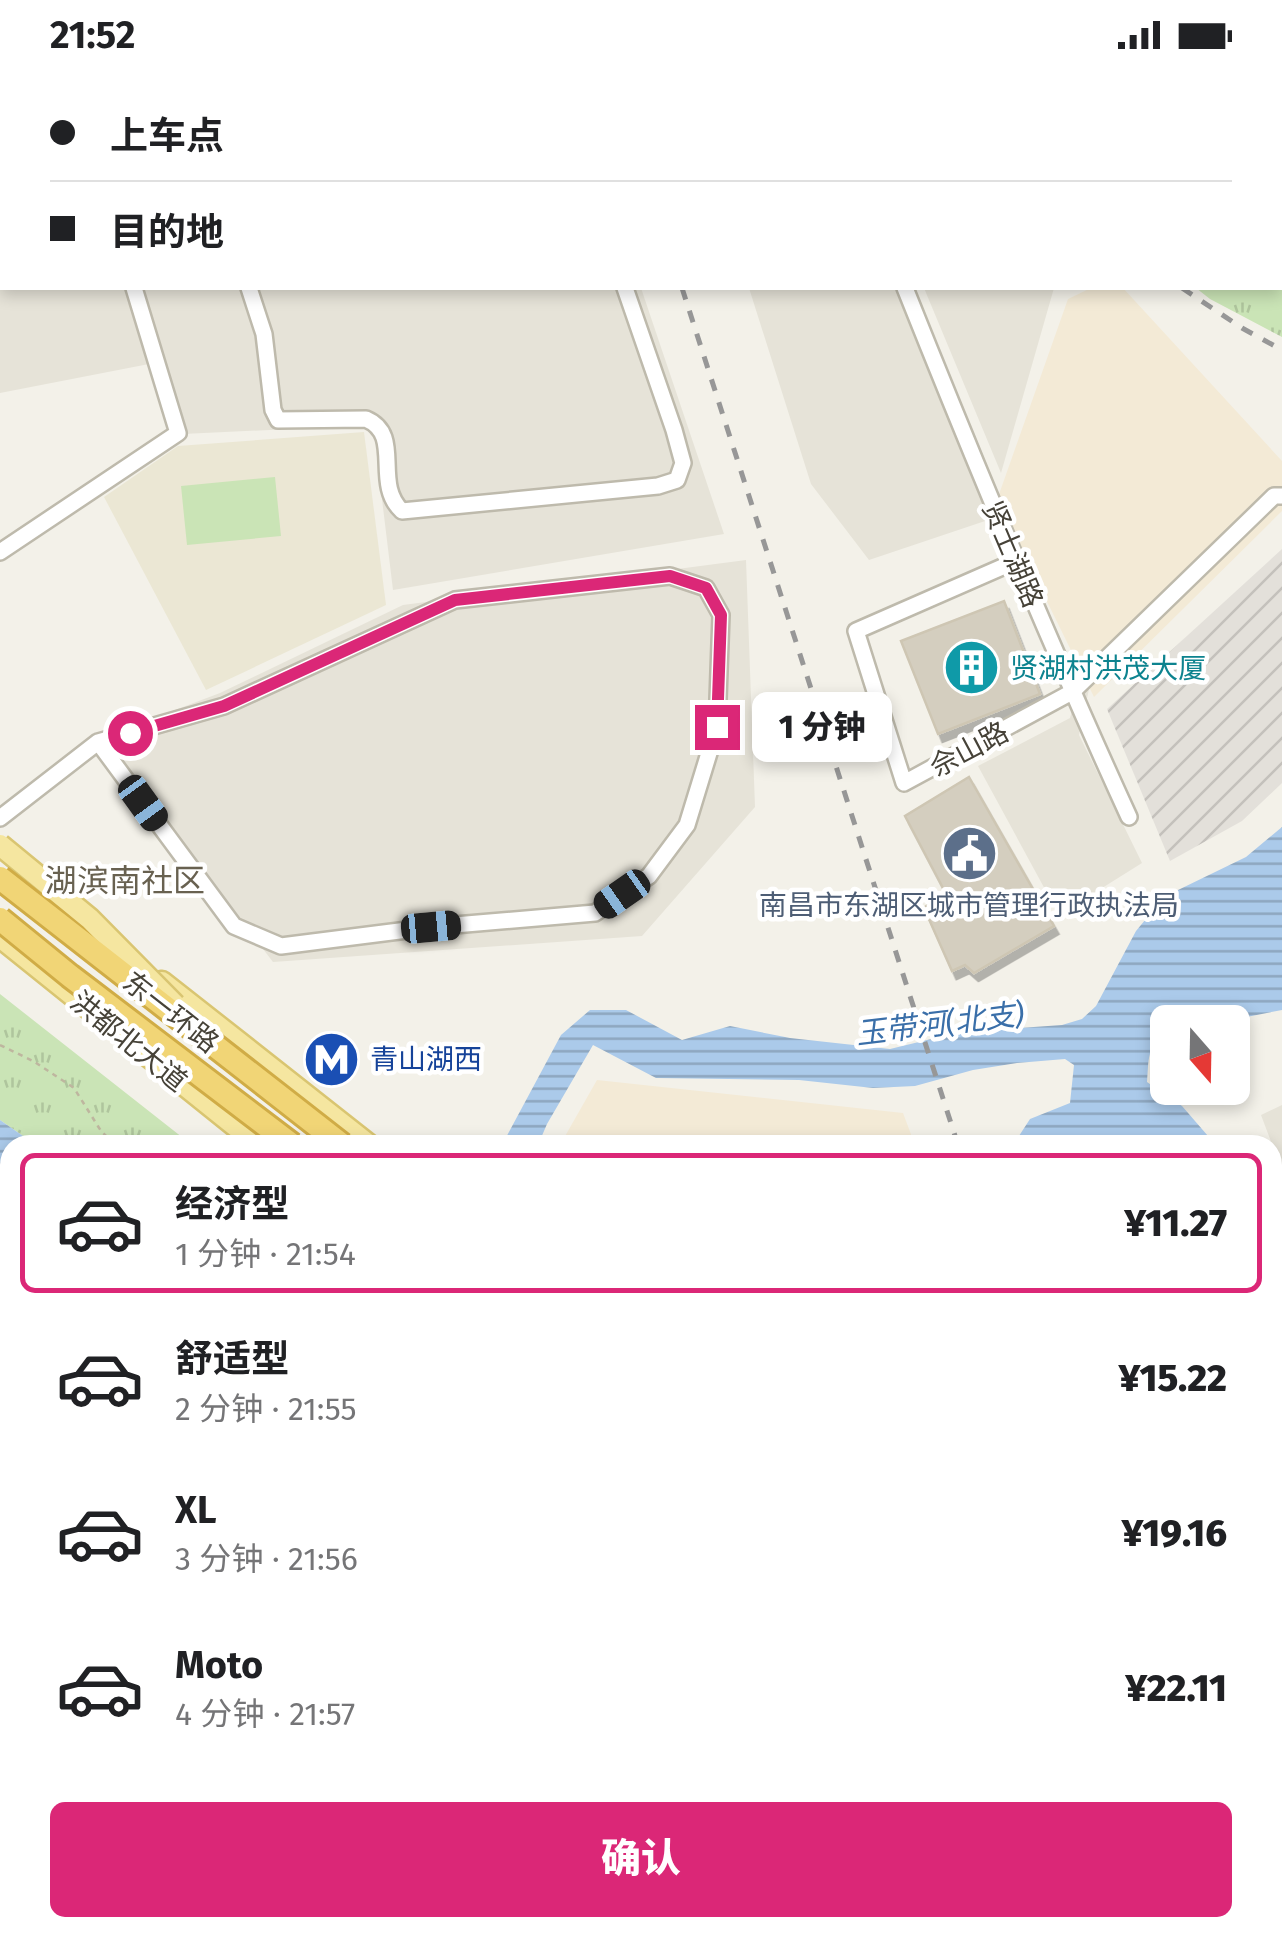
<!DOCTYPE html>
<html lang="zh">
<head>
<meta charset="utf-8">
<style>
  body { margin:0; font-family:"Fira Sans","Noto Sans SC",sans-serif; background:#f6f6f6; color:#202124; height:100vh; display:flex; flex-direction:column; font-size:38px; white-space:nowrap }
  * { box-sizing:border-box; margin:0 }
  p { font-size:32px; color:#757577 }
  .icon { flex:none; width:55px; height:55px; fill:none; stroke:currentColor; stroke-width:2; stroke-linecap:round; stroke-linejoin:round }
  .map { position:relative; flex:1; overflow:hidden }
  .side { position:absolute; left:0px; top:1065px; width:1282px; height:802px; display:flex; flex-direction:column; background:#fff; border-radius:30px 30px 0 0; box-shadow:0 5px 15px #0003 }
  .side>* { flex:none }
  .hud { position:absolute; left:0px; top:0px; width:1282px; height:220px; box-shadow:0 5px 15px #0003; display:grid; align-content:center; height:220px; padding:0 50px; background:#fff }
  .needle { width:65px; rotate:160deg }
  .buttons { position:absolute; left:1150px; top:935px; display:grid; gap:20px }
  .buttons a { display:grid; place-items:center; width:100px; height:100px; border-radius:15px; background:#fff; box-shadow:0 5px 15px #0003; font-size:50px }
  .end { position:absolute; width:45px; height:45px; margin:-22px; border:12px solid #db2777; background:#fff; box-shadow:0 0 0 5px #fff }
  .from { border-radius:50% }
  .bubble { position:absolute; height:70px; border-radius:15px; background:#fff; box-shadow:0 5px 15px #0003; font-size:32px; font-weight:800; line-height:70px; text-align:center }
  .car { position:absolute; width:30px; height:60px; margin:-30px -15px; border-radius:12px; box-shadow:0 0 8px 2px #0007; background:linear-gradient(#222 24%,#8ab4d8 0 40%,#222 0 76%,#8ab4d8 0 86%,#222 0) }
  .hud b { display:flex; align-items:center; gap:35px; height:95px; font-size:38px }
  .hud b+b { border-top:2px solid #e0e0e0 }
  .hud i { width:25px; height:25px; background:#202124 }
  ul { padding:18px 0 0; list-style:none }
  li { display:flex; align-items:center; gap:30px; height:140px; margin:0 20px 15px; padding:0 30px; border:5px solid transparent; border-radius:15px }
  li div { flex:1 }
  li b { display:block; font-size:38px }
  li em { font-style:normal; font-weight:800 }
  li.current { border-color:#db2777 }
  li>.icon { width:90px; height:90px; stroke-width:1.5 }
  .button { display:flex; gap:20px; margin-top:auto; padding:20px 50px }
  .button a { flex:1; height:115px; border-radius:15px; background:#db2777; color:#fff; font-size:40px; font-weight:800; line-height:115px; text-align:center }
  .status { display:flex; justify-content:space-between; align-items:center; height:70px; padding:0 50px; background:#fff; direction:ltr }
  .status svg { height:28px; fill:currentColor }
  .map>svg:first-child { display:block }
  .residential { fill:#e6e3d8 }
  .commercial { fill:#f3ead6 }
  .industrial { fill:url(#industrial-furrows) }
  .education { fill:#ebe7d4 }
  .grass { fill:#cae4b6 }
  .park { fill:url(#park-tufts) }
  .water { fill:url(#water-rules) }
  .building { fill:#d4cebf; stroke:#cec6b3; stroke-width:2.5; filter:url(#shadow) }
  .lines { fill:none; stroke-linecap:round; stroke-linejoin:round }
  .minor-casing { stroke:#bebaac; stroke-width:20 }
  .major-casing { stroke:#d9c571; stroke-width:25 }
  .highway-casing { stroke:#d0ac46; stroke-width:28 }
  .path { stroke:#beb69f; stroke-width:2.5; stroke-dasharray:5 5; stroke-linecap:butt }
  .minor { stroke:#fff; stroke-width:15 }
  .major { stroke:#f5e6a0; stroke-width:20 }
  .highway { stroke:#f1d576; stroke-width:22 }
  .rail { stroke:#979797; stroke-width:5; stroke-dasharray:12 12; stroke-linecap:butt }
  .major-bridge-casing { stroke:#d9c571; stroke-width:25; stroke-linecap:butt }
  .highway-bridge-casing { stroke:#d0ac46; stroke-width:28; stroke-linecap:butt }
  .major-bridge { stroke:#f5e6a0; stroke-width:20 }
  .highway-bridge { stroke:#f1d576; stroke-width:22 }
  .route { stroke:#db2777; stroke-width:12 }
  .labels { text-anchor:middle; stroke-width:9; stroke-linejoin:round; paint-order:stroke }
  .street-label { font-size:28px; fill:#464238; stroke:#fff }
  .culture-label { font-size:28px; fill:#0d838f; stroke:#fff; text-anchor:start }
  .service-label { font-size:28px; fill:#4e5e75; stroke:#fff }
  .transit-label { font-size:28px; fill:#164399; stroke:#fff; text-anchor:start }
  .water-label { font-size:30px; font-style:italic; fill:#3a6fa9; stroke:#fff }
  .quarter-label { font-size:32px; fill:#686150; stroke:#fff }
</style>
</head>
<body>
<div class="status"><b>21:52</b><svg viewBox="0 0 49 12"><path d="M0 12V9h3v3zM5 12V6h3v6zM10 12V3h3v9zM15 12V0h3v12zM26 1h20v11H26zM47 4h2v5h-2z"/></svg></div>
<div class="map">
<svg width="1282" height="1867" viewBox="0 0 1282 1867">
  <defs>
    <pattern id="industrial-furrows" width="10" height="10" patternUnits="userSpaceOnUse" patternTransform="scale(2.5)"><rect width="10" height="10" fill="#e3e0da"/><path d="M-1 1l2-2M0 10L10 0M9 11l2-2" fill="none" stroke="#c4c1bc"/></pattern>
    <pattern id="park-tufts" width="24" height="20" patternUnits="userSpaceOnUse" patternTransform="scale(2.5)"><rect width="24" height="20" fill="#cae4b6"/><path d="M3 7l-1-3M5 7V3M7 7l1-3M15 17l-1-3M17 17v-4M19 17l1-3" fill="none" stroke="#afc59d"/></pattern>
    <pattern id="water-rules" width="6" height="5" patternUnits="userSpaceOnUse" patternTransform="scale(2.5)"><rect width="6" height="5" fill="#abcaea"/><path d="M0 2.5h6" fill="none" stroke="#8da6bf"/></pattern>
    <filter id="shadow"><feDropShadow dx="4.5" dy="8" stdDeviation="0" flood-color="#0004"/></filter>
  </defs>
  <rect width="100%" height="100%" fill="#f3f1e9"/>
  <path class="residential" d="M11,0H567V2H12Z
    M2,186V218H128L149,294L0,323V187Z
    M139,218H641L724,464L393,520L373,355L183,364Z
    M749,218H901L994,448L869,490L811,414Z
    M924,218H1054L1001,403Z
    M746,490L755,737L642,866L273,892L101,668L220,623L403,535Z
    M1098,578L1079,665L1142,793L1059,845L978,696L1070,648L1087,586Z
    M1282,1035V1101L1261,1045Z
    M1272,1210L1282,1237V1395L1273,1399Z
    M1282,1572V1786L1272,1756L1273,1575Z
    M233,1858H797L801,1867H229Z"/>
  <path class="commercial" d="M1091,218H1123L1282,391V441L1094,627L997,430L1068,229Z
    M597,1010L903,1043L915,1075H560Z"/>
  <path class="industrial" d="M1282,479V713L1242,751L1170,791L1107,639Z"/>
  <path class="education" d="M364,362L386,535L206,620L104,427L178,376Z"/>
  <path class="grass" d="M275,407L281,466L187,475L181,416Z"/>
  <path class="park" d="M1280,210L1282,211V267L1210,229L1196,218H1280Z
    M0,924L192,1075H36L0,1050Z"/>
  <path class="water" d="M1282,757V940L1221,952H1168L1167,965C1146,975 1149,991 1147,1012L1182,1036L1208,1066L1204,1075H1013L1030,1049L1070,1033L1074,995L1065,989L1017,993L973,1000L915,1016L873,1018L799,1010L656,1008L593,975L547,1054L538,1075H502L561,965L590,940H626L682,970L730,956L790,968L890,979L960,962L1062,955L1082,949L1096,936L1136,861L1155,838L1176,821L1246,787Z
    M0,1050L36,1075H10V1426L0,1424Z
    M10,1576V1858H61L60,1867H0V1585Z"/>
  <path class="building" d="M1004,531L1040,624L938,664L901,571Z
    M969,707L1054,856L974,903L965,895L952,901L924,838L945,822L905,746Z
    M1282,1275V1311L1272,1315V1279Z
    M1282,1343V1379L1272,1383V1348Z
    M809,1858H841L843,1867H812Z"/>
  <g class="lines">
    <defs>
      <path id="minor" d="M2,0V5
        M162,0L163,2
        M551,0L552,2
        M841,2L846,0
        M249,218L264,264L273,340L278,350L366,349C404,365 372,413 402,441L658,416L677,410L683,393L674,360L625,218
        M905,218C976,396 1049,572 1129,747
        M0,482L178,363L134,218
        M1016,491L856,561L904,713L1072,622L1274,426H1282
        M0,748L98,672L224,636L455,530L670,506L706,518L721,545L717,657L687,755L649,806L595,843L431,857L281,876L234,856L98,672
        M1272,1143L1282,1171
        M1272,1838L1282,1867
        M395,1858L399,1867
        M520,1858L523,1865L542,1858
        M123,1867L126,1858
        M249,1867L253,1858"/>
      <path id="major" d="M1037,0L1040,2
        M1280,195L1282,196
        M0,867L259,1075
        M162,912L369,1075
        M991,1858L997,1867
        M183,1867L186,1858
        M211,1867L214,1858"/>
      <path id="highway" d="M924,1858L930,1867
        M962,1858L968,1867"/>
    </defs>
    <use href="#minor" class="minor-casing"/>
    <use href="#major" class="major-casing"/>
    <use href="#highway" class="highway-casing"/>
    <path class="path" d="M0,975L33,991L74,1018L101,1061L115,1075
      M73,1867L76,1858"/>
    <use href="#minor" class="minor"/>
    <use href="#major" class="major"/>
    <use href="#highway" class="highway"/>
    <path class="rail" d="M613,0V2
      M923,0L926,2
      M682,218L958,1075
      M1182,218L1242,258L1282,280
      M1220,1858L1223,1867"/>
    <defs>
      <path id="major-bridge" d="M0,775L90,849L175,935
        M914,1858L917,1867"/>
      <path id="highway-bridge" d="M0,808L342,1075
        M0,849L70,906L292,1075"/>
    </defs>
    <use href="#major-bridge" class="major-bridge-casing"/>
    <use href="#highway-bridge" class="highway-bridge-casing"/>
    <use href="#major-bridge" class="major-bridge"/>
    <use href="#highway-bridge" class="highway-bridge"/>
  </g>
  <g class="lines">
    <path class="route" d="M130,663L224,636L455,530L670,506L706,518L721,545L717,657"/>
  </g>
  <defs>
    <symbol id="building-disc" viewBox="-11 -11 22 22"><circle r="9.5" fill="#0f9aa8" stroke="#fff"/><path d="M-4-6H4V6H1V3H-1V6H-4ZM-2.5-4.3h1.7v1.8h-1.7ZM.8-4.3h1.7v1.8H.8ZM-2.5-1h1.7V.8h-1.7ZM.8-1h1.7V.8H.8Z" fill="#fff"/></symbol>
    <symbol id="civic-disc" viewBox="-11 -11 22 22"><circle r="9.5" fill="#5c6f8a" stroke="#fff"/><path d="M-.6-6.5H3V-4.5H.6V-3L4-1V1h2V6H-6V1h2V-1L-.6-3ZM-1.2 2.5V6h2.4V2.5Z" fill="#fff"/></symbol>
    <symbol id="metro-disc" viewBox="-11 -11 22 22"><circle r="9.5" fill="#1a4fb4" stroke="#fff"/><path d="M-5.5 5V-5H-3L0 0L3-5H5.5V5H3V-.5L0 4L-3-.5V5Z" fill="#fff"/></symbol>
  </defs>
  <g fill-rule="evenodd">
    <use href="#building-disc" x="940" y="566" width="63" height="63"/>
    <use href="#civic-disc" x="938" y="752" width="63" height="63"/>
    <use href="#metro-disc" x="300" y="958" width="63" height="63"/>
  </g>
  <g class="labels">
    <g class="street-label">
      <text transform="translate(1013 484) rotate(67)" y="10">贤士湖路</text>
      <text transform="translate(969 679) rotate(-28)" y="10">佘山路</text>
      <text transform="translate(171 942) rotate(38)" y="10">东一环路</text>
      <text transform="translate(129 971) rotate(39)" y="10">洪都北大道</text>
    </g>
    <g class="culture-label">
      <text x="1010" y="608">贤湖村洪茂大厦</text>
    </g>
    <g class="service-label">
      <text x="969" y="845">南昌市东湖区城市管理行政执法局</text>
    </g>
    <g class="transit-label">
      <text x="370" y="999">青山湖西</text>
    </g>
    <g class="water-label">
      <text transform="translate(940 954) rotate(-7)" y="10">玉带河(北支)</text>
    </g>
    <g class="quarter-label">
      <text x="125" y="822">湖滨南社区</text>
    </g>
  </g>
</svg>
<div class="buttons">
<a><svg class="needle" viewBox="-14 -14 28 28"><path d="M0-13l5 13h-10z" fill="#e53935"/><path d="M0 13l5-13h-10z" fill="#757577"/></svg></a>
</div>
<i class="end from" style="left:130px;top:663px"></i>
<i class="end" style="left:717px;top:657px"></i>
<div class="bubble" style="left:752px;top:622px;width:140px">1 分钟</div>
<i class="car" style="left:143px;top:733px;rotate:144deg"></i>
<i class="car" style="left:622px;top:824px;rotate:235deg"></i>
<i class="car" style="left:431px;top:857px;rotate:85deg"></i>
<div class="hud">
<b><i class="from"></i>上车点</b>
<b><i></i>目的地</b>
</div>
<section class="side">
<ul>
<li class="current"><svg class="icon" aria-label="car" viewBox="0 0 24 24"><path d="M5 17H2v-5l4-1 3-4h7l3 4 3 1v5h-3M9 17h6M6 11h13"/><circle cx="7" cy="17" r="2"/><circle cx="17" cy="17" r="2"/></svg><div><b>经济型</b><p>1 分钟 · 21:54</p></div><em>¥11.27</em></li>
<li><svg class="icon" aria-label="car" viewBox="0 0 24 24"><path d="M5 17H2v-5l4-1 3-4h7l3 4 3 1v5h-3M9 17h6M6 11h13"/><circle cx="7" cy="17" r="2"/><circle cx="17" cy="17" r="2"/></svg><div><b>舒适型</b><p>2 分钟 · 21:55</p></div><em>¥15.22</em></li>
<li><svg class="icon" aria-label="car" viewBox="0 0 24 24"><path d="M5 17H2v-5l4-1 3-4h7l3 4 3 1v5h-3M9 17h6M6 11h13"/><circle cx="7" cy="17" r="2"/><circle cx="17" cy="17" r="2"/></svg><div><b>XL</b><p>3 分钟 · 21:56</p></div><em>¥19.16</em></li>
<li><svg class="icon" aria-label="car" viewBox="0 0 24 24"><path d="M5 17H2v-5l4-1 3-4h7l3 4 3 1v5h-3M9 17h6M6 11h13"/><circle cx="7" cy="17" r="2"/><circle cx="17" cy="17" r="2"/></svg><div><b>Moto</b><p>4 分钟 · 21:57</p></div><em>¥22.11</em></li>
</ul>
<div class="button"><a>确认</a></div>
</section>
</div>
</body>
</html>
